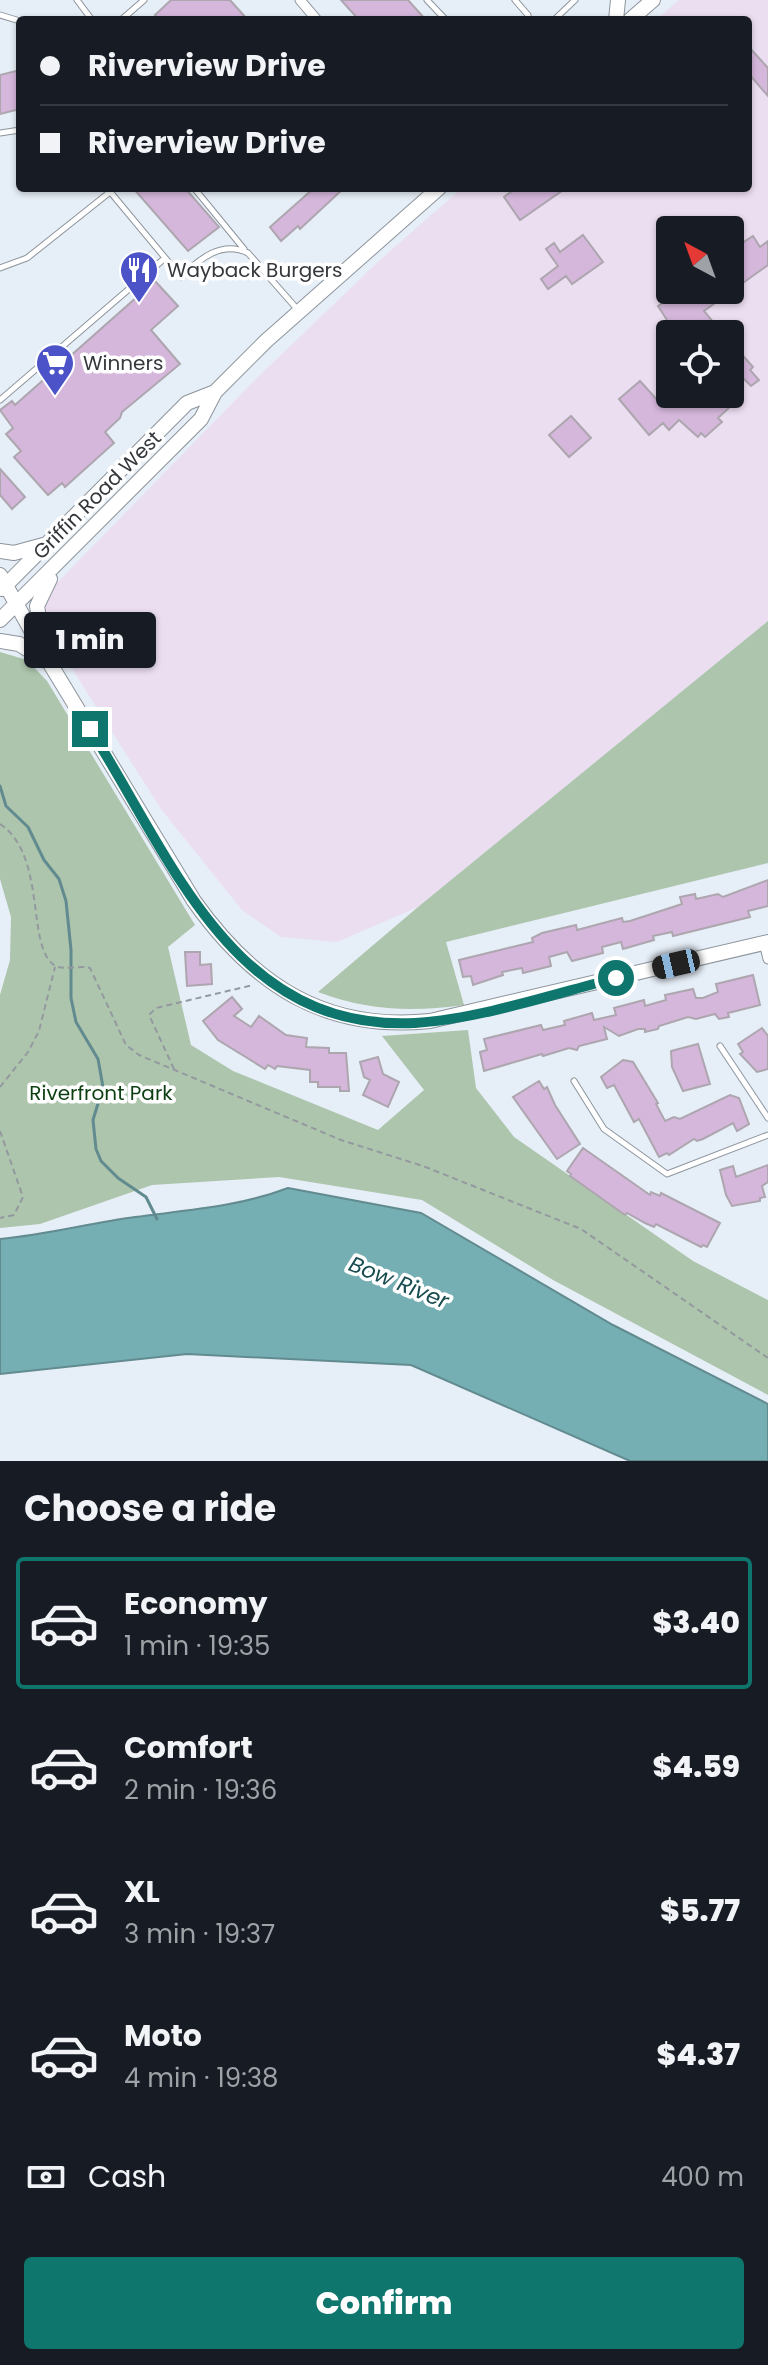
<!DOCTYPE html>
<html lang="en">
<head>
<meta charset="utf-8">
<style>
  body { margin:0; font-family:Poppins,sans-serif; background:#242831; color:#f1f3f6; height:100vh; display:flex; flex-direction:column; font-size:30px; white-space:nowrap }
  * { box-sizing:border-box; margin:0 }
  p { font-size:26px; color:#9ea1a6 }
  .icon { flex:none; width:44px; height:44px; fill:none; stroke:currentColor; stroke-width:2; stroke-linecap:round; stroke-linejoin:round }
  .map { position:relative; height:1461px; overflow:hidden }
  .details { display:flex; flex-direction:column; background:#171b24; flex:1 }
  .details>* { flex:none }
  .top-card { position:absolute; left:16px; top:16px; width:736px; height:176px; border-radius:8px; box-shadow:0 2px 6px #0004; display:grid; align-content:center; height:176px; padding:0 24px; background:#171b24 }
  .needle { width:52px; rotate:319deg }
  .buttons { position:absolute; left:656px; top:216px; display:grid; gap:16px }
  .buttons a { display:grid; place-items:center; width:88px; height:88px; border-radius:8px; background:#171b24; box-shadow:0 2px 6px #0004; font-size:40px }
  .end { position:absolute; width:36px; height:36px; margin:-18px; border:10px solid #0f766e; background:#fff; box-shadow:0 0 0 4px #fff }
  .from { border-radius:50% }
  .bubble { position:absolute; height:56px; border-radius:8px; background:#171b24; box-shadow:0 2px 6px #0004; font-size:26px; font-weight:800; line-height:56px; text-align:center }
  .car { position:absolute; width:24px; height:48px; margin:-24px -12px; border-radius:10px; box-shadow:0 0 6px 2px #0007; background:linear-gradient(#222 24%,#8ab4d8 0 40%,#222 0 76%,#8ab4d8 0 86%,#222 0) }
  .top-card b { display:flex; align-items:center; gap:28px; height:76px; font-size:30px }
  .top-card b+b { border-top:2px solid #363941 }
  .top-card i { width:20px; height:20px; background:#f1f3f6 }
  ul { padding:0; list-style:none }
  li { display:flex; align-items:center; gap:24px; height:132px; margin:0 16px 12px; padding:0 8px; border:4px solid transparent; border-radius:8px }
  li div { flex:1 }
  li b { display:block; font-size:30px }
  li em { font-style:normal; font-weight:800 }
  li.selected { border-color:#0f766e }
  li>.icon { width:72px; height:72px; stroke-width:1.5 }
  h2 { padding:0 24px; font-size:36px; line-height:96px }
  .pay { display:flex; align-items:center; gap:20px; height:88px; padding:0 24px; font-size:30px }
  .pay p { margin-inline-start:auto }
  .action { display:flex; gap:16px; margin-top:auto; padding:16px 24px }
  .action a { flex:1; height:92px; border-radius:8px; background:#0f766e; color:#fff; font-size:32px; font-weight:800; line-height:92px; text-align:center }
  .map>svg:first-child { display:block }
  .industrial { fill:#ebdef1; fill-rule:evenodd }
  .green { fill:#adc5ad }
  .water { fill:#75afb4; stroke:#628b90; stroke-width:2 }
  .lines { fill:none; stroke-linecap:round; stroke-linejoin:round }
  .stream { stroke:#628b90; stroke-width:3 }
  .building { fill:#d5b7dc; stroke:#ada6ae; stroke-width:2 }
  .lane-casing { stroke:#8d949c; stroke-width:7 }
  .street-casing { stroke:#8d949c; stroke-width:11 }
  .secondary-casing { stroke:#8d949c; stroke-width:16 }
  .path { stroke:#93999f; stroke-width:2; stroke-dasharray:6 4; stroke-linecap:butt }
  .lane { stroke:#fff; stroke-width:5 }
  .street { stroke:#fff; stroke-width:9 }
  .secondary { stroke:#fff; stroke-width:14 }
  .route { stroke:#0f766e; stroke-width:10 }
  .labels { text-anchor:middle; stroke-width:7; stroke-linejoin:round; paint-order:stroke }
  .poi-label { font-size:20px; fill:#34373b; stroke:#fff; text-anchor:start }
  .street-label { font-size:20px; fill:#34373b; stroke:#fff }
  .park-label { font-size:20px; fill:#0b3e11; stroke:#fff }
  .water-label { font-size:22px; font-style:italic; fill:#184c50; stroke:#fff }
</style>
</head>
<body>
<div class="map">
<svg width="768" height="1461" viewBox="0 0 768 1461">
  <rect width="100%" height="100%" fill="#e6eef7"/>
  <path class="industrial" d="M679,0H768V621L418,907L337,942L281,937L242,910L161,809L50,634L44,620L45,607L55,585L257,378L380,260L462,188H748V20H656ZM670,230H730V290H670ZM670,334H730V394H670Z"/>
  <path class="green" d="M768,621V863L446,942L464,1005C412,1012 368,1011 318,992L418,907Z
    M0,652L27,660L47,681L195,925L168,947L191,1045L233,1071L378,1130L424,1090L382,1036L468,1030L476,1088L514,1137L693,1261L768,1300V1395L553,1280L422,1200L279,1177L152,1185L40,1224L0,1228V995L10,960L11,917L0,879Z"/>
  <path class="water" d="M288,1188L421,1213L613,1325L768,1404V1461H630L411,1365L187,1354L0,1374V1239C46,1235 90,1223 135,1217C188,1210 238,1207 288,1188Z"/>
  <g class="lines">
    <path class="stream" d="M0,786L6,806L28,827L44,860L59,879L66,901L71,950V998L76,1022L98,1059L103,1087L93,1120L96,1149L101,1161L118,1178L146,1197L157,1219"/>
  </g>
  <path class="building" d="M171,0H230L248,20H159L155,15Z
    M341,0H408L426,20H359Z
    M748,46L768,68V96L748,73Z
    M20,70V109L0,114V75Z
    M133,188H185L219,227L188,251Z
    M314,188H344L300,229L298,226L281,241L270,227Z
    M516,188H566L520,220L504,197Z
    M583,235L603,262L572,284L566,276L548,289L541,279L558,266L546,249L554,243L560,252Z
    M753,236L760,247L768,241V265L704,311L723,334H676L658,306L682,290H730V267L740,260L733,249Z
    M155,281L178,306L151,330L180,364L122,412L120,418L105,432L114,443L65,487L62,483L48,495L14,457L21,451L6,434L13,428L0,410L12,401L15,405Z
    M730,341L753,367L750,370L759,380L751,386L742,377L730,388Z
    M640,381L659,402L668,394H722L732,405L718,418L722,422L705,437L701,433L698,437L679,420L669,430L663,423L649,435L619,399Z
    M571,416L591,438L569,457L549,435Z
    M0,469L25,497L12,509L0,495Z
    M768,880V906L748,911L750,917L673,936L672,932L653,936L654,940L623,949L621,942L602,947L603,953L572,961L567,952L549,957L551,966L523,973L522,968L502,972L503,975L473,985L471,976L463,977L459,960L533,942L532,938L542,933L576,925L577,930L622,918L623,922L630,921L682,904L680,897L695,894L696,899L718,894L723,897Z
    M185,952H200V965L211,964L212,984L187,986Z
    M753,975L760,1005L728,1013L729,1017L719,1019L715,1014L696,1019L688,1017L659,1026L658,1029L645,1032V1029H638L619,1036L604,1027L607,1039L579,1046L577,1050L569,1048L543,1056L542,1054L484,1071L480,1052L487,1050L484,1039L541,1025L543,1030L565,1025L564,1021L592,1013L594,1020L616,1015L614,1008L644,1000L645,1006L666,1000L665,995L693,989L696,998H703L718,992L716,984Z
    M232,997L242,1009L234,1016L251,1027L259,1016L286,1035L307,1038L306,1047L329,1048V1053H346L349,1091H340V1087H318V1082H310V1070L277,1066L275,1069L268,1065L265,1069L218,1040L203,1021Z
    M762,1028L768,1036V1069L757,1072L740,1054L743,1052L738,1044Z
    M698,1044L710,1084L683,1091L672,1067L671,1051Z
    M378,1057L383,1074L399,1082L388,1107L363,1095L370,1080L364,1077L360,1062Z
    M623,1060L633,1062L658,1103L656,1104L665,1121L674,1117L680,1119L730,1095L739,1098L749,1124L737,1131L733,1123L703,1139L697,1141L694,1139L669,1155L667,1153L659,1157L639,1119L634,1122L614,1085L607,1088L601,1077Z
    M539,1081L544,1089L547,1087L555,1105L580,1144L557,1159L513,1097Z
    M583,1148L650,1195L651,1192L660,1196L661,1193L720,1223L707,1247L703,1245L701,1247L656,1224L654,1227L645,1223L627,1213L625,1215L570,1176L571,1174L567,1171Z
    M768,1165V1182L762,1186L765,1197L760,1198V1201L732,1206L726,1195L720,1170L733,1166L736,1177Z"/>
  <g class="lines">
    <defs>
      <path id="lane" d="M77,0L92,20
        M427,0L446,20
        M515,0L528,15V20
        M0,15L20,21
        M121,20L144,0
        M554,20L575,0
        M0,133L20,130
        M107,188L181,277C199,259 222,240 248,253L298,310
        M194,188L244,249
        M0,268L27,258L110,192
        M0,400L165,258
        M720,1046L768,1118
        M574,1081L604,1129L667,1174L768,1135"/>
      <path id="street" d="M300,0L317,20
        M764,943L768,959"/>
      <path id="secondary" d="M616,20L618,0
        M630,20L653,0
        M0,551L14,553L47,544
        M0,575L49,662L194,901C253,984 324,1032 430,1021L768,942
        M2,589L187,403L215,392
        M0,620L201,419L215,392L266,341L439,188
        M0,641L19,644L46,661
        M43,642L37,606L50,579"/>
    </defs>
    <use href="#lane" class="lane-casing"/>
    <use href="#street" class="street-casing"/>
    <use href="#secondary" class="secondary-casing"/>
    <path class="path" d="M0,824C47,855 26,946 54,965C62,971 80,965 90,968L126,1045L139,1055L341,1140L423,1166L581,1229L768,1358
      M174,1069L149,1015L156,1008L253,985
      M0,1087L28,1052L39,1031L55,967
      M0,1131L23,1197L14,1215L0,1218"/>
    <use href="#lane" class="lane"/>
    <use href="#street" class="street"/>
    <use href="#secondary" class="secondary"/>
  </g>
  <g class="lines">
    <path class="route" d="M90,729C172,858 232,1032 415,1023C479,1019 554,994 616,978"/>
  </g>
  <defs>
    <symbol id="restaurant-pin" viewBox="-11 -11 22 30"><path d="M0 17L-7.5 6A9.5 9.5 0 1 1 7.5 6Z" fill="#4c53c9" stroke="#fff"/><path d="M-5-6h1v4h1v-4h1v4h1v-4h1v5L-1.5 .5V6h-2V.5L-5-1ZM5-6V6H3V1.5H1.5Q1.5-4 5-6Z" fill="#fff"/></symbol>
    <symbol id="supermarket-pin" viewBox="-11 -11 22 30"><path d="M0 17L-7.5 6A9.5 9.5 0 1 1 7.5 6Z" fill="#4c53c9" stroke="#fff"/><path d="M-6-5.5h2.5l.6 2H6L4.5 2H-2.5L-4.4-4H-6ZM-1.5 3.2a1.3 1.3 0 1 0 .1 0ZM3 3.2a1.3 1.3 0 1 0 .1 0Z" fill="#fff"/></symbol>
  </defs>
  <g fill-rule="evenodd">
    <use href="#restaurant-pin" x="117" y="248" width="44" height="60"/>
    <use href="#supermarket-pin" x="33" y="341" width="44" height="60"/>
  </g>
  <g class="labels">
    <g class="poi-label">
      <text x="167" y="277">Wayback Burgers</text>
      <text x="83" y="370">Winners</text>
    </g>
    <g class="street-label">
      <text transform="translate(97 495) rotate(-45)" y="7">Griffin Road West</text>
    </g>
    <g class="park-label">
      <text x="101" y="1100">Riverfront Park</text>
    </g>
    <g class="water-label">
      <text transform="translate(399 1282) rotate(22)" y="8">Bow River</text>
    </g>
  </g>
</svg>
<div class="buttons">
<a><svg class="needle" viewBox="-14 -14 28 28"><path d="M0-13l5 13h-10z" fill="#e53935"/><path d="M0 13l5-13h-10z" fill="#9ea1a6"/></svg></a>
<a><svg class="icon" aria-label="locate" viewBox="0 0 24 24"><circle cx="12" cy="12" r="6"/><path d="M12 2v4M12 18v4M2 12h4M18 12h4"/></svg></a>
</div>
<i class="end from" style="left:616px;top:978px"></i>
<i class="end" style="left:90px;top:729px"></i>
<div class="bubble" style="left:24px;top:612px;width:132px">1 min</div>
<i class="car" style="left:676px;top:964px;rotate:257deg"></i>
<div class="top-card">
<b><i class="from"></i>Riverview Drive</b>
<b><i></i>Riverview Drive</b>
</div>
</div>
<section class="details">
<h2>Choose a ride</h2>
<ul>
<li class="selected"><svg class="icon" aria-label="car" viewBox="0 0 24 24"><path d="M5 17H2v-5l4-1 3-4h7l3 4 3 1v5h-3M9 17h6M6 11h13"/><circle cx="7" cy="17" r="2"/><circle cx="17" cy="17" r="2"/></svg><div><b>Economy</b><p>1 min · 19:35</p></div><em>$3.40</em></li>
<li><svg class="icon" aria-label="car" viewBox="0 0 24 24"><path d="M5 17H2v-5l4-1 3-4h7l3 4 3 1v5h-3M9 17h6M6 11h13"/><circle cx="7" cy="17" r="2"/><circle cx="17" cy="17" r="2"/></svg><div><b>Comfort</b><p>2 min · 19:36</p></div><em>$4.59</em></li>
<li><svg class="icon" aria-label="car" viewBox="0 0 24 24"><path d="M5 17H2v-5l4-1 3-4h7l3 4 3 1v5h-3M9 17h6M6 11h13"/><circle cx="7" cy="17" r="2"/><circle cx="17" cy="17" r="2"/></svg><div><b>XL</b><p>3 min · 19:37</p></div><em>$5.77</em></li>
<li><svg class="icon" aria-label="car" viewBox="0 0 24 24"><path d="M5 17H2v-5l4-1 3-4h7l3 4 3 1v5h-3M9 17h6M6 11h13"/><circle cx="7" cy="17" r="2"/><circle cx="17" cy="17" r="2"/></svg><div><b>Moto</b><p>4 min · 19:38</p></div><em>$4.37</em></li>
</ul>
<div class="pay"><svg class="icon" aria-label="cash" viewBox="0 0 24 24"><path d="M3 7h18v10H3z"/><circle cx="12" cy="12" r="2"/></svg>Cash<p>400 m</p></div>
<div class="action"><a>Confirm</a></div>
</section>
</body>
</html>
